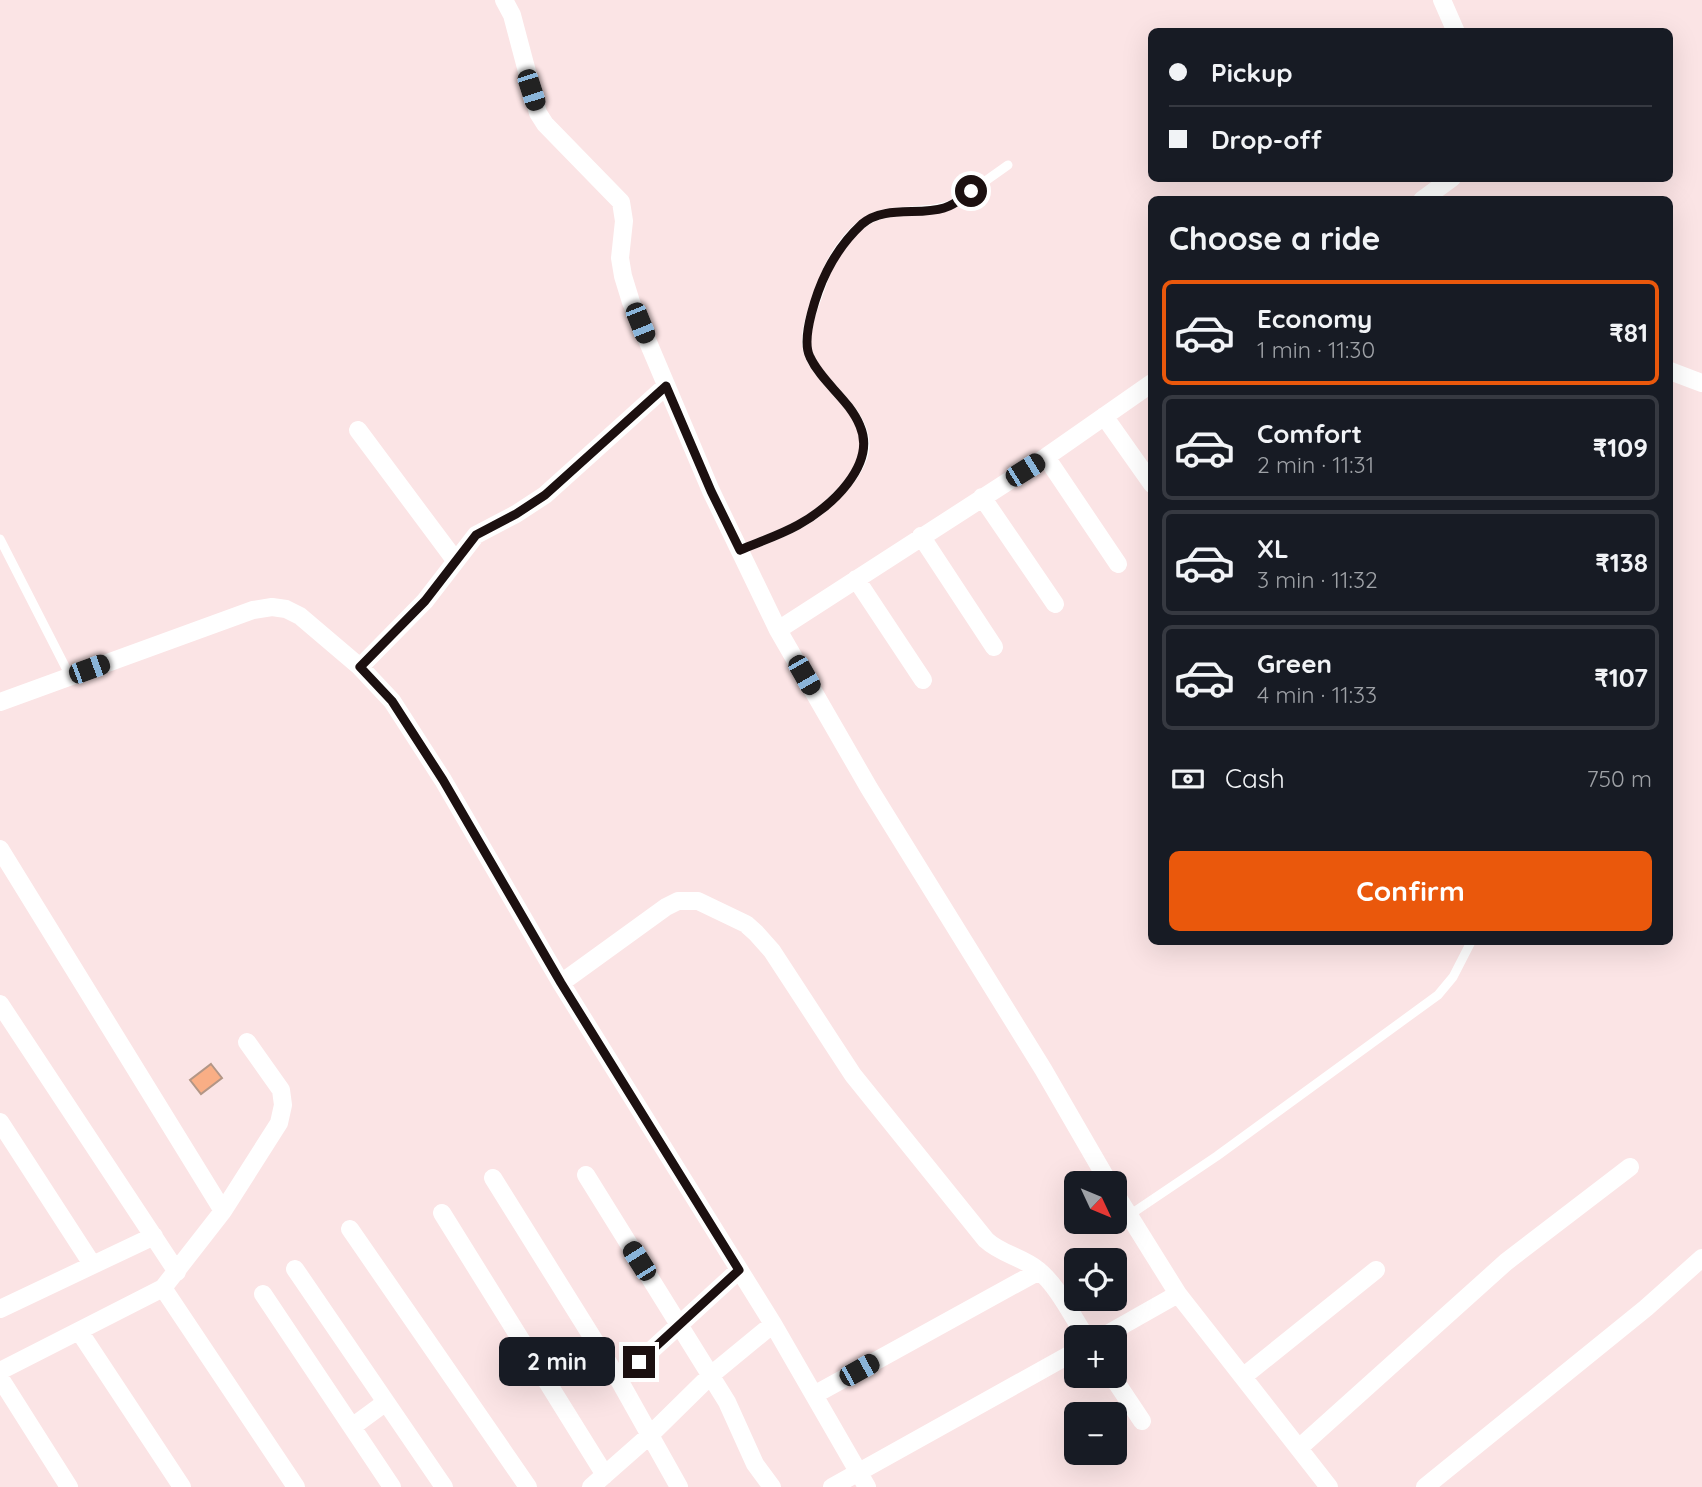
<!DOCTYPE html>
<html lang="en">
<head>
<meta charset="utf-8">
<style>
  body { margin:0; font-family:Quicksand,sans-serif; background:#242831; color:#f1f3f6; height:100vh; display:flex; flex-direction:column; font-size:26px; white-space:nowrap }
  * { box-sizing:border-box; margin:0 }
  p { font-size:23px; color:#9ea1a6 }
  .icon { flex:none; width:38px; height:38px; fill:none; stroke:currentColor; stroke-width:2; stroke-linecap:round; stroke-linejoin:round }
  .map { position:relative; flex:1; overflow:hidden }
  .sheet { position:absolute; left:1148px; top:196px; width:525px; height:749px; display:flex; flex-direction:column; background:#171b24; border-radius:10px; box-shadow:0 7px 28px #0002 }
  .sheet>* { flex:none }
  .top-card { position:absolute; left:1148px; top:28px; width:525px; height:154px; border-radius:10px; box-shadow:0 7px 28px #0002; display:grid; align-content:center; height:154px; padding:0 21px; background:#171b24 }
  .needle { width:46px; rotate:134deg }
  .fabs { position:absolute; left:1064px; top:1171px; display:grid; gap:14px }
  .fabs a { display:grid; place-items:center; width:63px; height:63px; border-radius:10px; background:#171b24; box-shadow:0 7px 28px #0002; font-size:35px }
  .end { position:absolute; width:32px; height:32px; margin:-16px; border:9px solid #1c1010; background:#fff; box-shadow:0 0 0 4px #fff }
  .from { border-radius:50% }
  .bubble { position:absolute; height:49px; border-radius:10px; background:#171b24; box-shadow:0 7px 28px #0002; font-size:23px; font-weight:800; line-height:49px; text-align:center }
  .car { position:absolute; width:21px; height:42px; margin:-21px -10px; border-radius:9px; box-shadow:0 0 5px 2px #0007; background:linear-gradient(#222 24%,#8ab4d8 0 40%,#222 0 76%,#8ab4d8 0 86%,#222 0) }
  .top-card b { display:flex; align-items:center; gap:24px; height:66px; font-size:26px }
  .top-card b+b { border-top:2px solid #363941 }
  .top-card i { width:18px; height:18px; background:#f1f3f6 }
  ul { padding:0; list-style:none }
  li { display:flex; align-items:center; gap:21px; height:105px; margin:0 14px 10px; padding:0 7px; border:4px solid #363941; border-radius:10px }
  li div { flex:1 }
  li b { display:block; font-size:26px }
  li em { font-style:normal; font-weight:800 }
  li.on { border-color:#ea580c }
  li>.icon { width:63px; height:63px; stroke-width:1.5 }
  h2 { padding:0 21px; font-size:32px; line-height:84px }
  .pay { display:flex; align-items:center; gap:18px; height:77px; padding:0 21px; font-size:26px }
  .pay p { margin-inline-start:auto }
  .button { display:flex; gap:14px; margin-top:auto; padding:14px 21px }
  .button a { flex:1; height:80px; border-radius:10px; background:#ea580c; color:#fff; font-size:28px; font-weight:800; line-height:80px; text-align:center }
  .map>svg:first-child { display:block }
  .building { fill:#f9ae85; stroke:#b39686; stroke-width:2 }
  .lines { fill:none; stroke-linecap:round; stroke-linejoin:round }
  .lane { stroke:#fff; stroke-width:9 }
  .street { stroke:#fff; stroke-width:18 }
  .route { stroke:#1c1010; stroke-width:9 }
</style>
</head>
<body>
<div class="map">
<svg width="1702" height="1487" viewBox="0 0 1702 1487">
  <rect width="100%" height="100%" fill="#fbe4e5"/>
  <path class="building" d="M211,1064L222,1078L201,1094L190,1080Z"/>
  <g class="lines">
    <path class="lane" d="M0,539L70,676
      M740,550C759,542 780,535 798,525C823,512 863,476 865,447C866,435 859,421 853,412C839,392 812,372 807,348C803,327 817,301 823,281C830,259 849,230 870,219C895,206 927,215 953,204L1008,165
      M1128,1216L1217,1156L1438,995L1453,977L1471,942"/>
    <path class="street" d="M504,0L512,15L538,113L545,124L621,202L624,221L620,258L623,276L631,302L711,491L778,630L869,788L1043,1069L1109,1183
      M1442,0L1456,32
      M1422,200L1452,178
      M1670,371L1702,383
      M1104,416L1152,484
      M358,430L455,560
      M1046,457L1118,564
      M982,497L1055,604
      M921,536L994,647
      M856,579L923,680
      M778,630L1046,457L1152,383
      M360,667L425,601L476,535L516,514L545,495L666,386
      M0,702L253,610L272,607L286,609L300,616L360,667L392,701L443,780L561,983L773,1324L867,1487
      M0,849L223,1211
      M561,983L666,907L678,901H698L746,924L756,933L772,951L853,1075L986,1240C1001,1254 1022,1257 1038,1270C1058,1286 1072,1316 1086,1337
      M0,1004L177,1272
      M0,1122L92,1264
      M586,1175L727,1402L755,1464L772,1487
      M493,1178L619,1380L679,1487
      M1115,1193L1178,1294L1329,1487
      M442,1213L605,1475
      M350,1229L528,1487
      M295,1269L444,1487
      M163,1288L296,1487
      M263,1294L392,1487
      M0,1309L154,1236
      M79,1331L182,1487
      M1102,1337L1178,1294
      M0,1371L163,1288L223,1211L279,1123L283,1105L281,1090L247,1042
      M1112,1376L1142,1421
      M1244,1376L1376,1270
      M0,1378L69,1487
      M619,1380L739,1270
      M814,1395L1039,1271
      M352,1427L386,1402
      M1299,1448L1506,1262L1630,1167
      M591,1487L650,1435L711,1375L773,1324
      M832,1487L1076,1351
      M1425,1487L1646,1308L1702,1258"/>
  </g>
  <g class="lines">
    <path class="route" d="M639,1362L739,1270L561,983L443,780L392,701L360,667L425,601L476,535L516,514L545,495L666,386L711,491L740,550C759,542 780,535 798,525C830,508 877,465 860,426C849,399 822,383 810,357C800,338 818,289 827,271C836,253 848,237 862,224C884,205 919,216 944,208C955,205 963,197 971,191"/>
  </g>
</svg>
<div class="fabs">
<a><svg class="needle" viewBox="-14 -14 28 28"><path d="M0-13l5 13h-10z" fill="#e53935"/><path d="M0 13l5-13h-10z" fill="#9ea1a6"/></svg></a>
<a><svg class="icon" aria-label="locate" viewBox="0 0 24 24"><circle cx="12" cy="12" r="6"/><path d="M12 2v4M12 18v4M2 12h4M18 12h4"/></svg></a>
<a>+</a>
<a>−</a>
</div>
<i class="end from" style="left:971px;top:191px"></i>
<i class="end" style="left:639px;top:1362px"></i>
<div class="bubble" style="left:499px;top:1337px;width:116px">2 min</div>
<i class="car" style="left:531px;top:90px;rotate:162deg"></i>
<i class="car" style="left:640px;top:323px;rotate:158deg"></i>
<i class="car" style="left:1025px;top:470px;rotate:58deg"></i>
<i class="car" style="left:89px;top:669px;rotate:70deg"></i>
<i class="car" style="left:804px;top:675px;rotate:150deg"></i>
<i class="car" style="left:639px;top:1261px;rotate:328deg"></i>
<i class="car" style="left:859px;top:1370px;rotate:61deg"></i>
<div class="top-card">
<b><i class="from"></i>Pickup</b>
<b><i></i>Drop-off</b>
</div>
<section class="sheet">
<h2>Choose a ride</h2>
<ul>
<li class="on"><svg class="icon" aria-label="car" viewBox="0 0 24 24"><path d="M5 17H2v-5l4-1 3-4h7l3 4 3 1v5h-3M9 17h6M6 11h13"/><circle cx="7" cy="17" r="2"/><circle cx="17" cy="17" r="2"/></svg><div><b>Economy</b><p>1 min · 11:30</p></div><em>₹81</em></li>
<li><svg class="icon" aria-label="car" viewBox="0 0 24 24"><path d="M5 17H2v-5l4-1 3-4h7l3 4 3 1v5h-3M9 17h6M6 11h13"/><circle cx="7" cy="17" r="2"/><circle cx="17" cy="17" r="2"/></svg><div><b>Comfort</b><p>2 min · 11:31</p></div><em>₹109</em></li>
<li><svg class="icon" aria-label="car" viewBox="0 0 24 24"><path d="M5 17H2v-5l4-1 3-4h7l3 4 3 1v5h-3M9 17h6M6 11h13"/><circle cx="7" cy="17" r="2"/><circle cx="17" cy="17" r="2"/></svg><div><b>XL</b><p>3 min · 11:32</p></div><em>₹138</em></li>
<li><svg class="icon" aria-label="car" viewBox="0 0 24 24"><path d="M5 17H2v-5l4-1 3-4h7l3 4 3 1v5h-3M9 17h6M6 11h13"/><circle cx="7" cy="17" r="2"/><circle cx="17" cy="17" r="2"/></svg><div><b>Green</b><p>4 min · 11:33</p></div><em>₹107</em></li>
</ul>
<div class="pay"><svg class="icon" aria-label="cash" viewBox="0 0 24 24"><path d="M3 7h18v10H3z"/><circle cx="12" cy="12" r="2"/></svg>Cash<p>750 m</p></div>
<div class="button"><a>Confirm</a></div>
</section>
</div>
</body>
</html>
